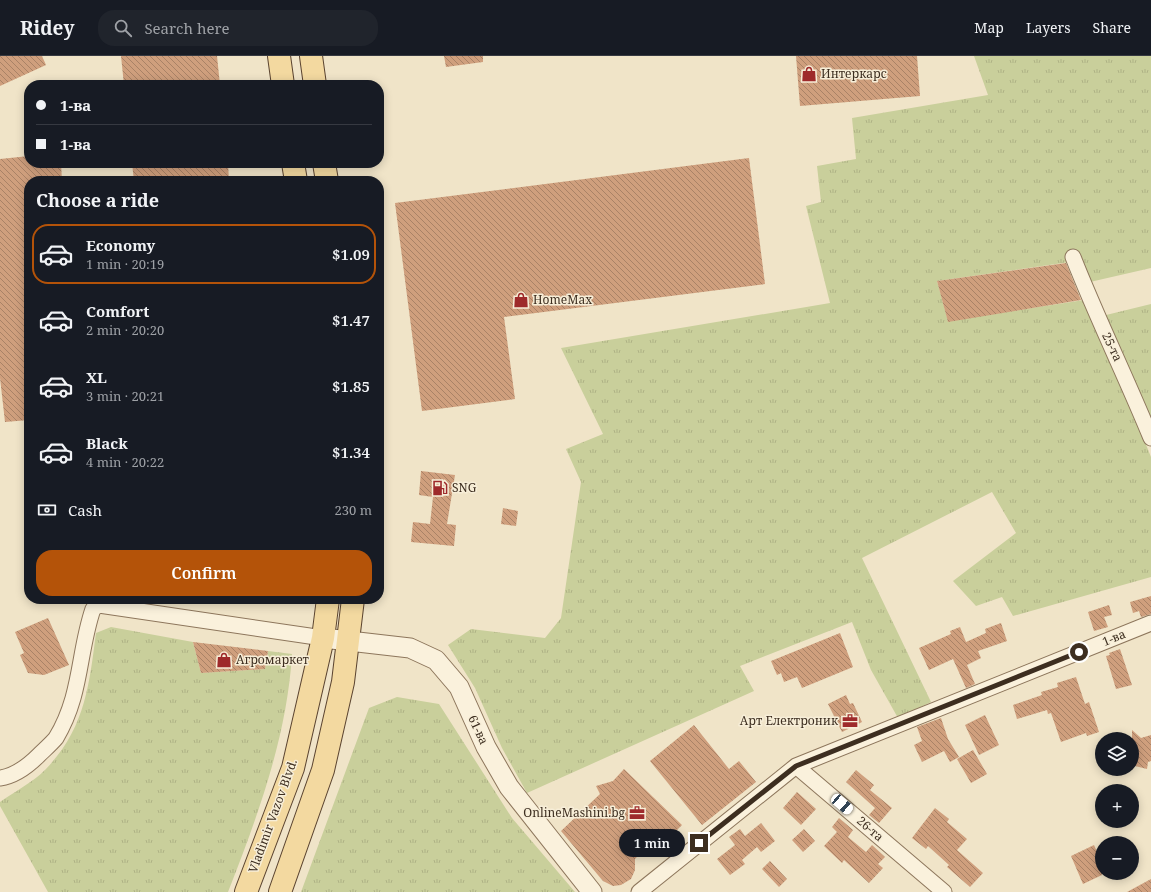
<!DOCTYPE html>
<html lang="en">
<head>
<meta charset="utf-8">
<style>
  body { margin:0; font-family:"Noto Serif",serif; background:#20242c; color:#f1f3f6; height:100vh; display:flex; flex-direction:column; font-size:15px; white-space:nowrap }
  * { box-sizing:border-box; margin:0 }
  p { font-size:13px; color:#9ea1a6 }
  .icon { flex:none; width:22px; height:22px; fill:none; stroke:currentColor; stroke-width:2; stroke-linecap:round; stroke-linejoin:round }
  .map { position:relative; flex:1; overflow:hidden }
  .sheet { position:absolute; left:24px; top:120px; width:360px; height:428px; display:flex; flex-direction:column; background:#171b24; border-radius:16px; box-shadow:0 2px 10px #0003 }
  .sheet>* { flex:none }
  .hud { position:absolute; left:24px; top:24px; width:360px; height:88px; border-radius:16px; box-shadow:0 2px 10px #0003; display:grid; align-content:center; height:88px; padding:0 12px; background:#171b24 }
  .controls { position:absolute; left:1095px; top:676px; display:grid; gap:8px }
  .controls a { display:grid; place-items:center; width:44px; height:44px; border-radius:50%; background:#171b24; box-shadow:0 2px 10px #0003; font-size:20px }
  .end { position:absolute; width:18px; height:18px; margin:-9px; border:5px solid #3d2e20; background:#fff; box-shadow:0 0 0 2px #fff }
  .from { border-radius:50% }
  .bubble { position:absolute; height:28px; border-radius:14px; background:#171b24; box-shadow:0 2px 10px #0003; font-size:13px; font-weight:600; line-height:28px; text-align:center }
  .car { position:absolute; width:12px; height:24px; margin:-12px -6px; border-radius:5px; box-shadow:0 0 3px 1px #0007; background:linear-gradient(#fff 24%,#345 0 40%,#fff 0 76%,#345 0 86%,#fff 0) }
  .hud b { display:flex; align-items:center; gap:14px; height:38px; font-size:15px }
  .hud b+b { border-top:1px solid #363941 }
  .hud i { width:10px; height:10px; background:#f1f3f6 }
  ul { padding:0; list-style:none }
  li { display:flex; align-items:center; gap:12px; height:60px; margin:0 8px 6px; padding:0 4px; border:2px solid transparent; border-radius:16px }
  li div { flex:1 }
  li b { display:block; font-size:15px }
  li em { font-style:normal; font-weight:600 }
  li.active { border-color:#b45309 }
  li>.icon { width:36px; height:36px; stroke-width:1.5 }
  h2 { padding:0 12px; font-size:18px; line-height:48px }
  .pay { display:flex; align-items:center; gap:10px; height:44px; padding:0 12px; font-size:15px }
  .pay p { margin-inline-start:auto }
  .primary-button { display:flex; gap:8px; margin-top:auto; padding:8px 12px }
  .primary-button a { flex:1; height:46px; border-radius:16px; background:#b45309; color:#fff; font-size:16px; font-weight:600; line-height:46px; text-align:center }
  header { display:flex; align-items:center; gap:24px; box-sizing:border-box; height:56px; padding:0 20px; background:#171b24; border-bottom:1px solid #363941 }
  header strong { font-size:19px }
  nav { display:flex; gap:22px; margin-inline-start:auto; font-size:14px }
  .search { width:280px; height:36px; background:#20242c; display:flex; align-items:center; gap:10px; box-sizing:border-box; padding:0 14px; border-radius:16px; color:#9ea1a6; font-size:15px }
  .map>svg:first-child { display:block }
  .grass { fill:url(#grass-tufts) }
  .building { fill:url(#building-back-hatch) }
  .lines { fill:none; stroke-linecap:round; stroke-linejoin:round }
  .minor-casing { stroke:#8d765c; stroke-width:17 }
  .tertiary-casing { stroke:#8d765c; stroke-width:21 }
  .primary-casing { stroke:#5b4430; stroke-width:24 }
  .minor { stroke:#faf1dc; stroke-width:15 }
  .tertiary { stroke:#faf1dc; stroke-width:19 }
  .primary { stroke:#f3d9a0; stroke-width:22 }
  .route { stroke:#3d2e20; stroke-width:5 }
  .labels { text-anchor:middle; stroke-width:3; stroke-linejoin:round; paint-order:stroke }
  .poi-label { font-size:12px; fill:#3d2e20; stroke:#f7eed8; text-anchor:start }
  .street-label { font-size:12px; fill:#3d2e20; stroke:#f7eed8 }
</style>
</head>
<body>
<header>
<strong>Ridey</strong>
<div class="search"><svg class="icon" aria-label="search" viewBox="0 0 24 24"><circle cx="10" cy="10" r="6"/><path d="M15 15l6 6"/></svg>Search here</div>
<nav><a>Map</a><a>Layers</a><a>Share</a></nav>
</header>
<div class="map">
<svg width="1151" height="836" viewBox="0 0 1151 836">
  <defs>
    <pattern id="grass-tufts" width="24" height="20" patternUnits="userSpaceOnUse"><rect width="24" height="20" fill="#c9cf9b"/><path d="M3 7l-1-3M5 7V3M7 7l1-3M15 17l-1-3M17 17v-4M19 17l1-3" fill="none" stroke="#aeb285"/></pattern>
    <pattern id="building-back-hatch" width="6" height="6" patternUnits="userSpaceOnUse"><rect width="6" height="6" fill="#cf9f7d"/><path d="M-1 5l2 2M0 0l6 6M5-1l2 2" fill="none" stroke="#a98266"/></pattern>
  </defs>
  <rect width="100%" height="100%" fill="#f0e4c8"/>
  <path class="grass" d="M974,0H1151V212L1090,226L1070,206L937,225L948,265L1084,244L1122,329L1151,401V521L1013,560L1002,541L976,550L953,525L1016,477L992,436L862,502L931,646L898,662L871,614L852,566L740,610L754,635L527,737L502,692L475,632L448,589L471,573L545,582L561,562L581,426L566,393L603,378L561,292L830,247L806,150L821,146L817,110L856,103L852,62L988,39Z
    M1151,248V382L1102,260Z
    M111,571L193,586L201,617L265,613L268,595L292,598C287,681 258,759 228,836H48L0,750V746C14,736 33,726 45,714C85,673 89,630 96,577Z
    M397,641L439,648L512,762L575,836H301L369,652Z"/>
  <path class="building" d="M0,0H42L46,9L0,30Z
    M121,0H217L220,29H124Z
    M444,0H483V6L446,11Z
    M796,0H917L920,40L800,50Z
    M29,100V107H61L62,125H29V364L5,366L0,322V103Z
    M749,102L765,228L504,261L515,343L422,355L395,147Z
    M132,107H228L229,125H134Z
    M1066,207L1081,244L948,266L937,225Z
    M421,415L455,419L447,468L456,469L454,490L411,486L413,466L430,468L433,441L419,439Z
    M503,452L518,455L516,470L501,468Z
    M1151,540V558L1141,561L1139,555L1133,557L1130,546Z
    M1109,549L1112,559L1104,561L1108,571L1094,575L1088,556Z
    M48,562L69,609L44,619L28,617L20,599L24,597L15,576Z
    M1001,567L1007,585L978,595L981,602L967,609L975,628L966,632L953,603L929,614L919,592L951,578L950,575L960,571L966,586L986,577L985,573Z
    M840,577L853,611L802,632L797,621L784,626L781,617L777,619L771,605Z
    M193,586L268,595L265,613L201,617Z
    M1120,593L1132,629L1116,633L1106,600L1110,599L1109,597Z
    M1076,621L1085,648L1089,646L1099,676L1087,680L1086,677L1061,686L1051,657L1048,658L1047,654L1017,663L1013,649L1042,639L1041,636L1058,631L1057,627Z
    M846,639L850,648L853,647L862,666L842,676L828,648Z
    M985,659L999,689L979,699L965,669Z
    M941,662L948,683L959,701L950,706L944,695L922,706L914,689L922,685L917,671Z
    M694,669L729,713L739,705L756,726L702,769L650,705Z
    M1132,674L1141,682L1151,679V705L1148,706L1147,713L1135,710L1136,707L1132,692Z
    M973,694L987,718L971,727L957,703Z
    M624,713L682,769L660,791L652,785L635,803V814L631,823L621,829L613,830L603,825L561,775L600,738L596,730L613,725Z
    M856,714L874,729L870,734L892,752L879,767L869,759L875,752L846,726Z
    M797,736L816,753L801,769L783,752Z
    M935,752L949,763L947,766L967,783L957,794L983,817L970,831L947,811L949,809L928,790L926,793L912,782Z
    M839,762L853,774L848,781L866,796L872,789L885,801L878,808L883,812L869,827L844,804L842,807L824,790L837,776L832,771Z
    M761,767L775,785L761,796L757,791L742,804L745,808L730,819L717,803L735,789L729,781L740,773L745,780Z
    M804,773L815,785L803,796L792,784Z
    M1094,789L1102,807V819L1083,828L1071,800Z
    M770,805L787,823L779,831L762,813Z
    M1151,823V836H1127Z"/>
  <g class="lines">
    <defs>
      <path id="minor" d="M1073,201C1097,262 1126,321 1151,382
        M796,710L944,836
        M0,722C15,720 28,710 39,699C44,694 51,688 56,682C82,639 78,597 93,553L99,549L323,582
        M639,836L796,710L1151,567"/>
      <path id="tertiary" d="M323,582L410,592L436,604L459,631L486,691L509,731L592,836"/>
      <path id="primary" d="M279,0L283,29
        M311,0L315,29
        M293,107L296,125
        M324,107L327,125
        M246,836L293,712L323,582L328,543
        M280,836L323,714L343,626L353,543"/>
    </defs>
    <use href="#minor" class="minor-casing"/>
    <use href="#tertiary" class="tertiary-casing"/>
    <use href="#primary" class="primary-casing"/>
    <use href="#minor" class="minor"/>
    <use href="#tertiary" class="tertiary"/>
    <use href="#primary" class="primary"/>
  </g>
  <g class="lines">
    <path class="route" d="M699,787L796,710L1079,596"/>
  </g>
  <defs>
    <symbol id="shop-bare" viewBox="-9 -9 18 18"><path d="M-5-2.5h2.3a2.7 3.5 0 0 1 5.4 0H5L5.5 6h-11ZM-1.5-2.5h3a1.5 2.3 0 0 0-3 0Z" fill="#9e2a2b" stroke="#f7eed8" stroke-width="2.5" paint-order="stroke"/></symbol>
    <symbol id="fuel-bare" viewBox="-9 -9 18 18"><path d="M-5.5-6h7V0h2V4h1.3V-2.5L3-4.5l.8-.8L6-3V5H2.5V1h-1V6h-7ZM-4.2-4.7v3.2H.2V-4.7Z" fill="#9e2a2b" stroke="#f7eed8" stroke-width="2.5" paint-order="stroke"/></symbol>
    <symbol id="office-bare" viewBox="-9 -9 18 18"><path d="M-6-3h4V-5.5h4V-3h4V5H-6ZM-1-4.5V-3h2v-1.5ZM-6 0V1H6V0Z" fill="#9e2a2b" stroke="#f7eed8" stroke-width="2.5" paint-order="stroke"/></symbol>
  </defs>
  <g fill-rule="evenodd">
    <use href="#shop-bare" x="798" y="7" width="22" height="22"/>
    <use href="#shop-bare" x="510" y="233" width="22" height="22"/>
    <use href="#fuel-bare" x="429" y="421" width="22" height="22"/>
    <use href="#shop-bare" x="213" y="593" width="22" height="22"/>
    <use href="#office-bare" x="839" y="654" width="22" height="22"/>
    <use href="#office-bare" x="626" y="746" width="22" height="22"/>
  </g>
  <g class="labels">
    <g class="poi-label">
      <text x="821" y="22">Интеркарс</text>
      <text x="533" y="248">HomeMax</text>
      <text x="452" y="436">SNG</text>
      <text x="236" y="608">Агромаркет</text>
      <text x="838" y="669" text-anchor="end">Арт Електроник</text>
      <text x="625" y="761" text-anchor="end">ОnlineMashini.bg</text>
    </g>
    <g class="street-label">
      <text transform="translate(1112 291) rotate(64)" y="4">25-та</text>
      <text transform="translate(1114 582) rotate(-22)" y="4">1-ва</text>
      <text transform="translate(478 674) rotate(65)" y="4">61-ва</text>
      <text transform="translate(273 760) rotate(-70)" y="4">Vladimir Vazov Blvd.</text>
      <text transform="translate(870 773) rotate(41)" y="4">26-та</text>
    </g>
  </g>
</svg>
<div class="controls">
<a><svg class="icon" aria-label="layers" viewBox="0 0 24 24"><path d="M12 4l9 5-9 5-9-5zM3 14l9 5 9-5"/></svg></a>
<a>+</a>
<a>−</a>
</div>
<i class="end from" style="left:1079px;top:596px"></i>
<i class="end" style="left:699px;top:787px"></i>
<div class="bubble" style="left:619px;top:773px;width:66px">1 min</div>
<i class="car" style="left:842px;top:748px;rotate:131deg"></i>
<div class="hud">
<b><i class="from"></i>1-ва</b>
<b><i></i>1-ва</b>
</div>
<section class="sheet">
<h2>Choose a ride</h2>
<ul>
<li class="active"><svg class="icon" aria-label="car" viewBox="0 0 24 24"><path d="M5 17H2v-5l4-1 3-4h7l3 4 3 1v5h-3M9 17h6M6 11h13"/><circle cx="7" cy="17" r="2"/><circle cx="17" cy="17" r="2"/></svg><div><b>Economy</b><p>1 min · 20:19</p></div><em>$1.09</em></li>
<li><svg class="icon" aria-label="car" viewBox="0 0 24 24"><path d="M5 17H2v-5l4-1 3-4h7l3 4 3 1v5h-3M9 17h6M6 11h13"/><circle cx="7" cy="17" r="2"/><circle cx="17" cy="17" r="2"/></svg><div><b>Comfort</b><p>2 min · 20:20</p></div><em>$1.47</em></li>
<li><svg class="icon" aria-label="car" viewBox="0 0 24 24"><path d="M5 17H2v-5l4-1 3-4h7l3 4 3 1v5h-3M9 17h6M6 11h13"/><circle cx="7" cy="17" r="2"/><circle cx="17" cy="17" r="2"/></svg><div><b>XL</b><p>3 min · 20:21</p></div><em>$1.85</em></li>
<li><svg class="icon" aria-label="car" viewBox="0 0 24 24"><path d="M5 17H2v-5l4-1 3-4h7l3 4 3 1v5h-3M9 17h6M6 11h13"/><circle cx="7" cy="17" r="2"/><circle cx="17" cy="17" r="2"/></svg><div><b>Black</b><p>4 min · 20:22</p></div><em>$1.34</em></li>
</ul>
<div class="pay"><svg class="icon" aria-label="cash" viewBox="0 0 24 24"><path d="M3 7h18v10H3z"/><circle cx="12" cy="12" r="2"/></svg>Cash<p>230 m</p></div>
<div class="primary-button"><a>Confirm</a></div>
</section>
</div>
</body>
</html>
